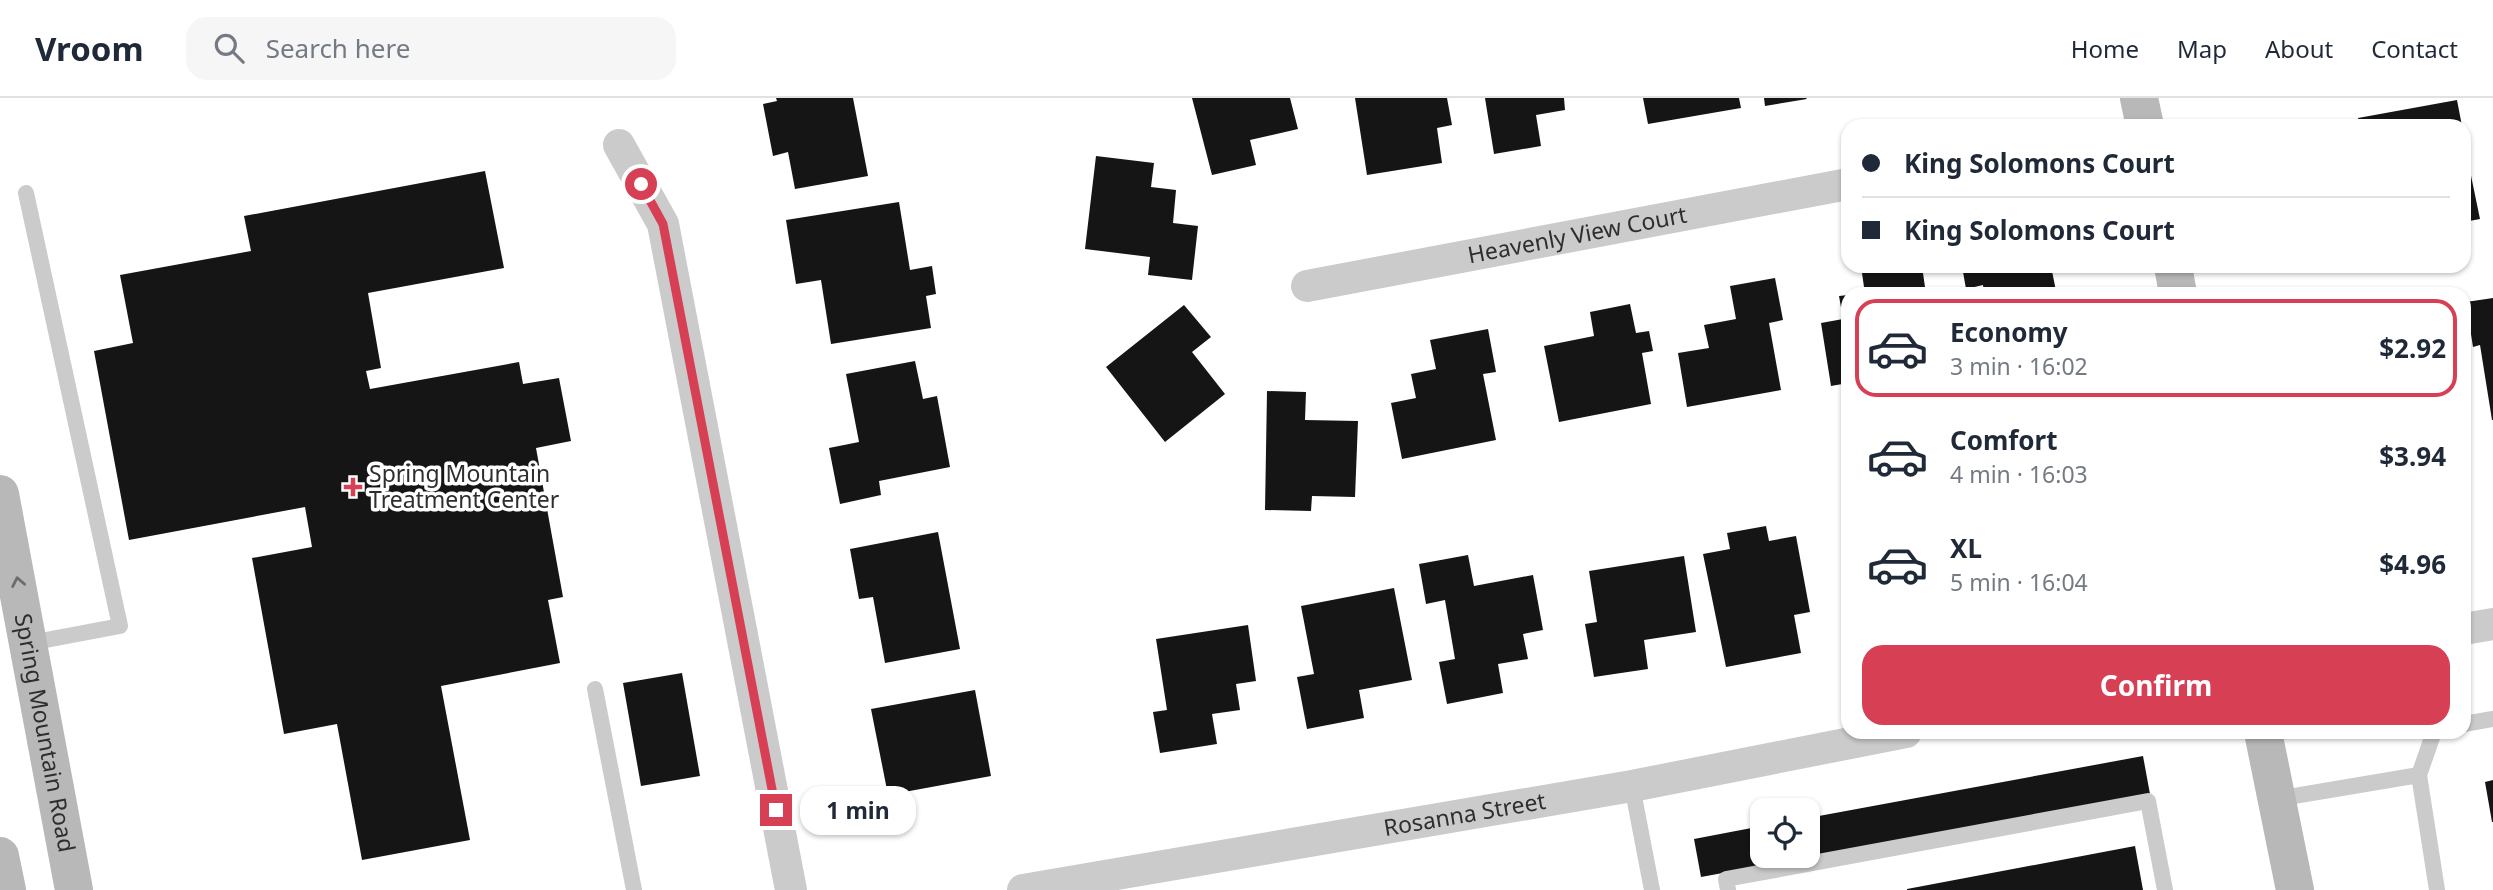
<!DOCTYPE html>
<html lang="en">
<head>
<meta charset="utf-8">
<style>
  body { margin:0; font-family:"Noto Sans",sans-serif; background:#f6f6f7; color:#1f2937; height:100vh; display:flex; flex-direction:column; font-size:26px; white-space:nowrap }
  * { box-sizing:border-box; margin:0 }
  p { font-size:23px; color:#747a83 }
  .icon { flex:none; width:38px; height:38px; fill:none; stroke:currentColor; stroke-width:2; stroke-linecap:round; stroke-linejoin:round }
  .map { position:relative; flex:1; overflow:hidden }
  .drawer { position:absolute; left:1841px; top:189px; width:630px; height:452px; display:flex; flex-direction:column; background:#fff; border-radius:21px; box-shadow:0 2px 5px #0004 }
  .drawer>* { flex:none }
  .banner { position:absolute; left:1841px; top:21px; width:630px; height:154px; border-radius:21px; box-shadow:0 2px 5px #0004; display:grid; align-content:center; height:154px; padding:0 21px; background:#fff }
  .buttons { position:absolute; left:1750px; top:700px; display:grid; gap:14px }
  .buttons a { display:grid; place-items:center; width:70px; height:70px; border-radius:14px; background:#fff; box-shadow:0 2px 5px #0004; font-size:35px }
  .end { position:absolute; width:32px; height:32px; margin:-16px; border:9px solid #d73f54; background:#fff; box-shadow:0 0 0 4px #fff }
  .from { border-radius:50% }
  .bubble { position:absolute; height:49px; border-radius:21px; background:#fff; box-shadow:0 2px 5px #0004; font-size:23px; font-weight:700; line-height:49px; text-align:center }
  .banner b { display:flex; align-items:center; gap:24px; height:66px; font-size:26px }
  .banner b+b { border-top:2px solid #e0e1e3 }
  .banner i { width:18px; height:18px; background:#1f2937 }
  ul { padding:12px 0 0; list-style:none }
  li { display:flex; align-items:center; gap:21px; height:98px; margin:0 14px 10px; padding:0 7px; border:4px solid transparent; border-radius:21px }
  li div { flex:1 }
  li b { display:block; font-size:26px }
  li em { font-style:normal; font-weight:700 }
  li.active { border-color:#d73f54 }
  li>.icon { width:63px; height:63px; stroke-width:1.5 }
  .button { display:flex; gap:14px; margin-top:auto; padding:14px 21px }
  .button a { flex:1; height:80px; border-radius:21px; background:#d73f54; color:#fff; font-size:28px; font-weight:700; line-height:80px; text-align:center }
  header { display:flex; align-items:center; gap:42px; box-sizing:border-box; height:98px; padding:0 35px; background:#fff; border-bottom:2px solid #e0e1e3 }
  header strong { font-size:33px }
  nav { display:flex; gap:38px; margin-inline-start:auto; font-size:24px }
  .search { width:490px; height:63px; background:#f6f6f7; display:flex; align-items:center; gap:18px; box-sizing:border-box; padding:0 24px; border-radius:21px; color:#747a83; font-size:26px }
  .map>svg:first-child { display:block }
  .building { fill:#151515 }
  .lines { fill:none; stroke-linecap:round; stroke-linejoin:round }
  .service { stroke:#cbcbcb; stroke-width:16 }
  .minor { stroke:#cbcbcb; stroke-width:32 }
  .secondary { stroke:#b8b8b8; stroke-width:38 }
  .oneway { stroke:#6c6c6c }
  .route { stroke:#d73f54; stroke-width:9 }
  .poi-dot { fill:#d73f54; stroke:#fff; stroke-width:2.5 }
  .labels { text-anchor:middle; stroke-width:7; stroke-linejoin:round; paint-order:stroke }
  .street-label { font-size:23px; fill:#2e2e2e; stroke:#fff }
  .poi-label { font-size:23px; fill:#2e2e2e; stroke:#fff; text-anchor:start }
</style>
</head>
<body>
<header>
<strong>Vroom</strong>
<div class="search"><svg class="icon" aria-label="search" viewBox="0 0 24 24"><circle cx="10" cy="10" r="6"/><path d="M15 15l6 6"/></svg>Search here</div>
<nav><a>Home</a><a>Map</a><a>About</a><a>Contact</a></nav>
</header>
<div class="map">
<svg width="2493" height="792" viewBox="0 0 2493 792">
  <rect width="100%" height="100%" fill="#fff"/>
  <path class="building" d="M776,0H853L868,78L795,91L788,54L773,58L763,6L777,3Z
    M1192,0H1290L1298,31L1250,42L1256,67L1212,77Z
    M1355,0H1447L1452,27L1437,30L1442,65L1367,77Z
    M1485,0H1564L1565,12L1536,17L1541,48L1494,56Z
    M1643,0H1739L1741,10L1648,26Z
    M1764,0H1806L1807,1L1765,8Z
    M2457,2L2462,28H2360L2358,20Z
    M2464,44L2480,121L2464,124Z
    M1096,58L1154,65L1151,89L1176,92L1173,125L1198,128L1192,182L1148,177L1150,159L1085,151Z
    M485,73L504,170L368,195L381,270L366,273L370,291L519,264L523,286L559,280L571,343L536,350L563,499L548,502L560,565L441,588L470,742L362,762L337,626L284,636L252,460L312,449L305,409L129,442L94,253L133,245L120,177L251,153L244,118Z
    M899,104L910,172L932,168L936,196L926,198L931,230L831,246L821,182L796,186L786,122Z
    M1861,168H1922L1926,196H1865Z
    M1962,168H2051L2056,193L2075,190L2076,196H1984L1983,187L1966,191Z
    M1775,180L1783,222L1769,225L1781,292L1687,309L1678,255L1709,250L1704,227L1736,221L1730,188Z
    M1848,197V285L1831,288L1821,225L1843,221L1839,198Z
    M2493,200V322H2492L2480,247L2473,249L2466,204Z
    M1630,206L1636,235L1649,233L1653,253L1642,255L1651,306L1559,324L1544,248L1594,238L1590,214Z
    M1184,207L1211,239L1192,254L1225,296L1165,344L1106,269Z
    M1488,231L1496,274L1483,276L1496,342L1402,361L1391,305L1416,300L1411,276L1436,271L1430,242Z
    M915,263L923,301L937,298L950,369L879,383L881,397L840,406L829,350L859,344L846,276Z
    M1267,293L1306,294L1305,322L1358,323L1355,399L1312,398L1311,413L1265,412Z
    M1766,428L1769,443L1796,438L1810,514L1794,517L1801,555L1726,569L1703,456L1730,451L1727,435Z
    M938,434L960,551L885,565L873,499L859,501L850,451Z
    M1468,457L1474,488L1533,477L1543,532L1523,536L1528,561L1498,566L1503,595L1447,606L1439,564L1455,561L1445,502L1426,506L1419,466Z
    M1684,458L1696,534L1644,542L1648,571L1594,579L1585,526L1597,524L1589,473Z
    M1394,490L1412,582L1359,592L1364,620L1307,631L1297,579L1314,576L1301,508Z
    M1248,527L1256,583L1236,586L1240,612L1212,616L1217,646L1160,655L1153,614L1167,612L1156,541Z
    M682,575L700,678L641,688L623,585Z
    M975,592L991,678L888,697L871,611Z
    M2143,658L2150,696L1701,779L1694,741L1762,728V758H1808V720Z
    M2493,682V724H2492L2485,684Z
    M2135,748L2143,792H1907V791Z"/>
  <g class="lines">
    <path class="service" d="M26,95L120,528L30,545
      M595,591L634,792
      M2464,626L2493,621
      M2419,677L2434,634
      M1632,688L1652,792
      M2277,701L2419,677L2437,792
      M1728,792L1726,781L2148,703L2165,792"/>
    <g class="minor">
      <path d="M619,47L663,126L791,792"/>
      <path id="s1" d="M1307,188L1848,86"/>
      <path d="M2464,531L2493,526"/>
      <path id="s2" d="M1023,792L1632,688L1906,634"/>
    </g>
    <g class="secondary">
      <path d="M2139,0L2145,28"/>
      <path d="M2173,168L2178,196"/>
      <path id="s3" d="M0,396L74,792"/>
      <path d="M2263,634L2295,792"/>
      <path d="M0,758L7,792"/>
    </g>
  </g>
  <defs><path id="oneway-chevron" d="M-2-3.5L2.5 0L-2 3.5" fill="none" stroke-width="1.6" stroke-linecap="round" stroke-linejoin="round" transform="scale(1.75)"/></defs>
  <use class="oneway" href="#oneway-chevron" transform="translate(18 484) rotate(-101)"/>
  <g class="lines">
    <path class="route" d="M641,86L663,126L776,712"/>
  </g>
  <path class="poi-dot" d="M349.5 378.5h7v7h7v7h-7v7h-7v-7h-7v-7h7z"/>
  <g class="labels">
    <g class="street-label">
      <text dy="8" stroke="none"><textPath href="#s1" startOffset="275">Heavenly View Court</textPath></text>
      <text dy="8" stroke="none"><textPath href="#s3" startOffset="243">Spring Mountain Road</textPath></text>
      <text dy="8" stroke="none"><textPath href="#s2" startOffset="448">Rosanna Street</textPath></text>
    </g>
    <g class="poi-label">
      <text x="369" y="384">Spring Mountain<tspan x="369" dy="26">Treatment Center</tspan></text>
    </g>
  </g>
</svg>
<div class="buttons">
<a><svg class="icon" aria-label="locate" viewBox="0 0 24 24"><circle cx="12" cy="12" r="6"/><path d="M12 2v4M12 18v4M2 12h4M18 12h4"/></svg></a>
</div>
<i class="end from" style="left:641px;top:86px"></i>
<i class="end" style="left:776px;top:712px"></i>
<div class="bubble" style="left:800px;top:688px;width:116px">1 min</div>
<div class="banner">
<b><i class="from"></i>King Solomons Court</b>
<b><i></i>King Solomons Court</b>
</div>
<section class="drawer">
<ul>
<li class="active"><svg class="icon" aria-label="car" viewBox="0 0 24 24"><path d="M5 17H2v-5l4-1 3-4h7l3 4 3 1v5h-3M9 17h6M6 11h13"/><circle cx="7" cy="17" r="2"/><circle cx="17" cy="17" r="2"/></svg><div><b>Economy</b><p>3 min · 16:02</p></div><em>$2.92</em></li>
<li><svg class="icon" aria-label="car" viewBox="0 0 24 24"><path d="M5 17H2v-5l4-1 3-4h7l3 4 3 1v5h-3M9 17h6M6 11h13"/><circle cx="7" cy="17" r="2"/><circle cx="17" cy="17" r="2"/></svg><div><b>Comfort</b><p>4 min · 16:03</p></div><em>$3.94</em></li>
<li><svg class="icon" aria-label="car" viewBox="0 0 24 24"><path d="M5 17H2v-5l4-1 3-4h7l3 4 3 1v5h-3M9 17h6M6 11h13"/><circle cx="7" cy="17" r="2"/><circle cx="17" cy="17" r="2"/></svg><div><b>XL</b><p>5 min · 16:04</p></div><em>$4.96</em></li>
</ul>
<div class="button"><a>Confirm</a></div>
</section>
</div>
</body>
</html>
